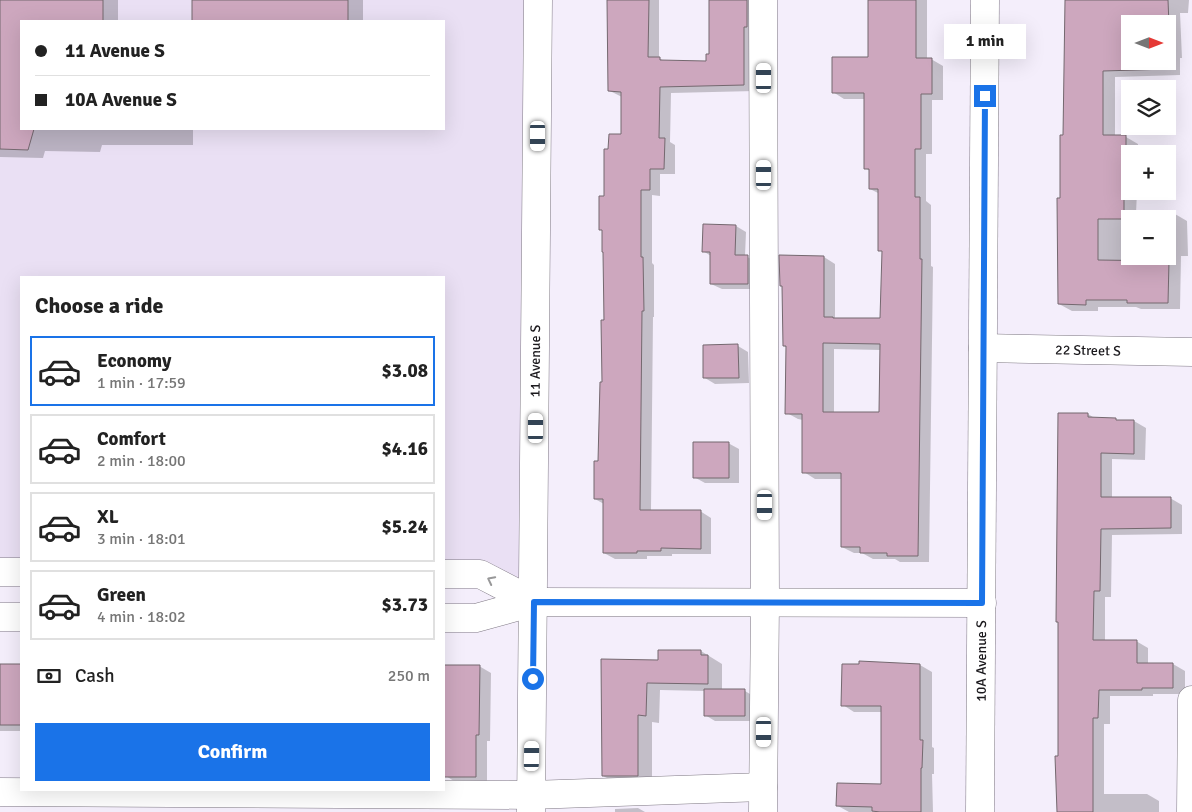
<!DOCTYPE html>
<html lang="en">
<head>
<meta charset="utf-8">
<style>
  body { margin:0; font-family:Signika,sans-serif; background:#f6f6f6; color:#222; height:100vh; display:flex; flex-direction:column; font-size:19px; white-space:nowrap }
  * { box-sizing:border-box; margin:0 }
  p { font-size:16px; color:#767676 }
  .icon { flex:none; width:28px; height:28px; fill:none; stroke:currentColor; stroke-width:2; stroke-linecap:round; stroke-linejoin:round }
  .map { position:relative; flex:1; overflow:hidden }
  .sheet { position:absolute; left:20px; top:276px; width:425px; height:515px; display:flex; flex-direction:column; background:#fff; border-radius:0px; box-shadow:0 5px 20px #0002 }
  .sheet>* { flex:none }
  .banner { position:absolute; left:20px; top:20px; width:425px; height:110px; border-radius:0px; box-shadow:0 5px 20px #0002; display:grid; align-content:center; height:110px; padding:0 15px; background:#fff }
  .needle { width:32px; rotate:90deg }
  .tools { position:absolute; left:1121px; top:15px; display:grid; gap:10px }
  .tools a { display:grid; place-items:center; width:55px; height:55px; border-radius:0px; background:#fff; box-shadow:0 5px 20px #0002; font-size:25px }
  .end { position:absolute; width:22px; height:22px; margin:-11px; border:6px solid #1a73e8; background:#fff; box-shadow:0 0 0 2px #fff }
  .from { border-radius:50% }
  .bubble { position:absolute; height:35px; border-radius:0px; background:#fff; box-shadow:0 5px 20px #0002; font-size:16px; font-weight:700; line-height:35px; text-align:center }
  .car { position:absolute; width:15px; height:30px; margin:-15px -8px; border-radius:6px; box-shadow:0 0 4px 1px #0007; background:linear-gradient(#fff 24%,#345 0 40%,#fff 0 76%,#345 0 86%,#fff 0) }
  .banner b { display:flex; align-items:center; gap:18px; height:48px; font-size:19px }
  .banner b+b { border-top:1px solid #e0e0e0 }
  .banner i { width:12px; height:12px; background:#222 }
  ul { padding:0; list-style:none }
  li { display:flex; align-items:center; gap:15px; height:70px; margin:0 10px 8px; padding:0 5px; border:2px solid #e0e0e0; border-radius:0px }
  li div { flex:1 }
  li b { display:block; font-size:19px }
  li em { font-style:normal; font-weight:700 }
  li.selected { border-color:#1a73e8 }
  li>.icon { width:45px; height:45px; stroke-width:1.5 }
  h2 { padding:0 15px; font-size:22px; line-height:60px }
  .pay { display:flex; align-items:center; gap:12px; height:55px; padding:0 15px; font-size:19px }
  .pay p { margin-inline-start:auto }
  .cta { display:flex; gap:10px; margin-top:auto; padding:10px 15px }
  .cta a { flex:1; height:58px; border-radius:0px; background:#1a73e8; color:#fff; font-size:20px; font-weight:700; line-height:58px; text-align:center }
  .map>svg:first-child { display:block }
  .built { fill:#eae0f4; fill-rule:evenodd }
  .shadow { fill:#0003; fill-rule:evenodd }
  .building { fill:#cda7be; stroke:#74686f; fill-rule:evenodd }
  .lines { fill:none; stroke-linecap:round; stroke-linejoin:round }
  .minor-casing { stroke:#7e7883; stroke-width:29 }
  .minor { stroke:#fff; stroke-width:28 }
  .oneway { stroke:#989899 }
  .route { stroke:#1a73e8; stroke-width:6 }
  .labels { text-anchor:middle; stroke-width:4; stroke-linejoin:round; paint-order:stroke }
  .street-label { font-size:14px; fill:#1b191d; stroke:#fefefe }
</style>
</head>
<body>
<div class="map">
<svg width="1192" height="812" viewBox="0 0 1192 812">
  <rect width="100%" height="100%" fill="#f4eefb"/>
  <path class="built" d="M0,0H538L534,602L444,574V278H21V572H0ZM21,21H444V129H21Z"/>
  <path class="shadow" d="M0,0H118V21L193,20V0H363V21H21V129H193V145H102L100,152L45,151L43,158L0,157Z
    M609,0H659V58L664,61L707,62L711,56V0H758L755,91L671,93L670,142L675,145V174H660V196L652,195V263L654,265V317H653L651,511H700L711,518V554H672V556H647V559H615L604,553V504L595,499L600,462L603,383L605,197L610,150L622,135V97L610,91Z
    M869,0H927V59H931L943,66V100H932V154H926V201L931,205V266L933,267L929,562H900L895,559H873L862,553H854L842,547V479H815L804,472L803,420L798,419L787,413V348L784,346L783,287L781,286L824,257L835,264V320L881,319L883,252L880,250V194L870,189V171L865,168V99H844L833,92L869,59ZM834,349L881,350L880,413H834Z
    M1066,0H1189L1188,13H1180L1182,58H1180V75L1115,77V137H1126L1138,144V154H1130V191H1137L1136,214H1175L1187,221L1188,256H1181L1180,309H1141L1136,307H1098V311H1072L1059,304ZM1130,24H1168V61H1130ZM1130,219H1168V256H1130Z
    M736,226L746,232L745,256L758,262V289H722L711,284V256L703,251Z
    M738,346L748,352L749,383L715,384L705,378Z
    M1088,414L1096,419L1134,421L1146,428L1145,460L1112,459V498H1170L1182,505V534L1112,535L1111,597H1105V641H1136L1148,648V664H1173L1185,671V694H1153V696H1110V724H1104V794H1147L1159,801V812H1058L1056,757H1059V623L1057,622Z
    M728,443L739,449V483H705L694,477Z
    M701,651L722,664V691H745L755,697V721H715L705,715L706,691L660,690L659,723L652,722V783H617L603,776L602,660L659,662Z
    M860,663L920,665L932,672V747L934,748V774H932L933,812H849L838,806L883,785L882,712H854L843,705Z
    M0,665H21V731H0Z
    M444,666H479L491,673L490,741H487V783H457L446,776Z
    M638,808L645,812H615V809Z"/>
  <path class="building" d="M0,0H103V21H21V129H34L28,150L0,149Z
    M192,0H348V21H192Z
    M607,0H649L648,57H660V60L706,61V54H709V0H747V27H744V85L660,87L659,138H665L664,169H650V190H641V257H643L644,311H642L640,510H701V549L661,548V551H637V553H603V499H594V461H598L600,382H602L601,320H604L603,252H602V230H599V196H604V149H608L609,134H621V92L608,91Z
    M868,0H916V58H932V94H921V149H915V197H920V259H922L918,556H887V553H860V547H841V473H802V414H785L786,346H783L782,286H780L779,255L824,256V317H833V318H880L882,251H878V189H869V169H864V93H832V57H868ZM823,343L880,344L879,412H823Z
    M1065,0H1168L1170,51H1168V24H1130V61H1168V53V69L1103,71V135H1126V172H1124V219H1098V260L1169,261L1168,303H1127V300H1086V305L1058,304L1057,198H1060V135H1063Z
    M703,224L736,225L735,255H748V284H710V252H702Z
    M738,344L739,378H703V345Z
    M1058,413H1088V417L1116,418V420H1134V454L1101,453V497H1171V528L1101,529L1100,591H1094L1093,640H1137V663H1173V688H1142V690H1099L1098,718H1093V812H1057L1055,756H1058V622H1056Z
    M693,442H729V478H693Z
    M658,650H701V655H708V684L647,683L646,716L638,715V776H602L601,659L658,660Z
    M859,661L920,664V740H923L922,768H921V812H880L872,811V807L836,806L837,783L881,784V706H841L842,664H859Z
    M0,664H21V725H0Z
    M444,665H480L479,735H476V777H444Z
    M704,689H745V716H704Z"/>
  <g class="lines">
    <defs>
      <g id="minor">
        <path id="s1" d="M983,348L1192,352"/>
        <path d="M0,572H21"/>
        <path d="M444,574H480L534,602"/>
        <path d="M0,617H21"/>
        <path d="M444,618H476L534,602L982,603"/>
        <path d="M0,792L531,795L763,787"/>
        <path id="s2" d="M531,812L538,0"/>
        <path d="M763,812L765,602L763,0"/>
        <path id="s3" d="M980,812L985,0"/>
        <path d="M1191,812L1192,700"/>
      </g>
    </defs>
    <use href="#minor" class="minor-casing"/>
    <use href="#minor" class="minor"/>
  </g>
  <defs><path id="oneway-chevron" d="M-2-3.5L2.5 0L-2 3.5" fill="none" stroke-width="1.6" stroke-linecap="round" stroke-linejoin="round" transform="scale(1.25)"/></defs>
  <use class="oneway" href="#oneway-chevron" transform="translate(491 580) rotate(-153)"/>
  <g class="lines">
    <path class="route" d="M533,679L534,602L982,603L985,96"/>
  </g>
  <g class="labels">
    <g class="street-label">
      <text dy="5" stroke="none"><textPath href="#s1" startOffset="105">22 Street S</textPath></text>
      <text dy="5" stroke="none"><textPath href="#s2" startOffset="451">11 Avenue S</textPath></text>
      <text dy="5" stroke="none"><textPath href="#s3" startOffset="151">10A Avenue S</textPath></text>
    </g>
  </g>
</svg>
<div class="tools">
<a><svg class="needle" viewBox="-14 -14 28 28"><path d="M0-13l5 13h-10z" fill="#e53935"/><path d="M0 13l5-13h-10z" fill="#767676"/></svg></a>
<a><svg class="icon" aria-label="layers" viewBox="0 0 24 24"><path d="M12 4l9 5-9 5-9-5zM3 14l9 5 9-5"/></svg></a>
<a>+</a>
<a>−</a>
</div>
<i class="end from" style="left:533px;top:679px"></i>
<i class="end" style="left:985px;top:96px"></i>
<div class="bubble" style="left:944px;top:24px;width:82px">1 min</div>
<i class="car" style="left:764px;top:78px;rotate:0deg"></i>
<i class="car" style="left:538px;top:136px;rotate:180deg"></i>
<i class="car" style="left:764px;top:175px;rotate:0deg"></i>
<i class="car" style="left:536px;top:428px;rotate:0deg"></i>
<i class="car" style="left:765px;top:505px;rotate:180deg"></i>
<i class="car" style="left:764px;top:732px;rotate:180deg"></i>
<i class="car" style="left:532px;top:756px;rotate:1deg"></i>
<div class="banner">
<b><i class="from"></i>11 Avenue S</b>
<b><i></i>10A Avenue S</b>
</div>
<section class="sheet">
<h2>Choose a ride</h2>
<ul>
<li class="selected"><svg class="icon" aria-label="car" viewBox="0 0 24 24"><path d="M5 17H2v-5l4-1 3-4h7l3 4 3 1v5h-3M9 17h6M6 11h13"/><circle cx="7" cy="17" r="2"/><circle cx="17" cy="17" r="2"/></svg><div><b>Economy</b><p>1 min · 17:59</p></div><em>$3.08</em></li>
<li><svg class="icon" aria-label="car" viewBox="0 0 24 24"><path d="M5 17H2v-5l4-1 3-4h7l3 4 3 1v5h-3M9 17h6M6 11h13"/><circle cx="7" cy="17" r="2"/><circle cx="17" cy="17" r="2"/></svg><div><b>Comfort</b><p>2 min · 18:00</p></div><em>$4.16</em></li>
<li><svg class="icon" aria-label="car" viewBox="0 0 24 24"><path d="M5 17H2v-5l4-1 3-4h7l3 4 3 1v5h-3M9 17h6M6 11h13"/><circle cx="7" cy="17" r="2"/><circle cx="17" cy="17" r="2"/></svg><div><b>XL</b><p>3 min · 18:01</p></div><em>$5.24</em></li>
<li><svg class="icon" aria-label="car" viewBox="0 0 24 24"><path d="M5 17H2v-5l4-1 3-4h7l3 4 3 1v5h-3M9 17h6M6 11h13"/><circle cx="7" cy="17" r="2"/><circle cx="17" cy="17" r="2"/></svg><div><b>Green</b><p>4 min · 18:02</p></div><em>$3.73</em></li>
</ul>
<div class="pay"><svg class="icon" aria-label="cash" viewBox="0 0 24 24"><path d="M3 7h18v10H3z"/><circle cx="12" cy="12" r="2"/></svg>Cash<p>250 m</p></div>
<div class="cta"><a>Confirm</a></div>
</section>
</div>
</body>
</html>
